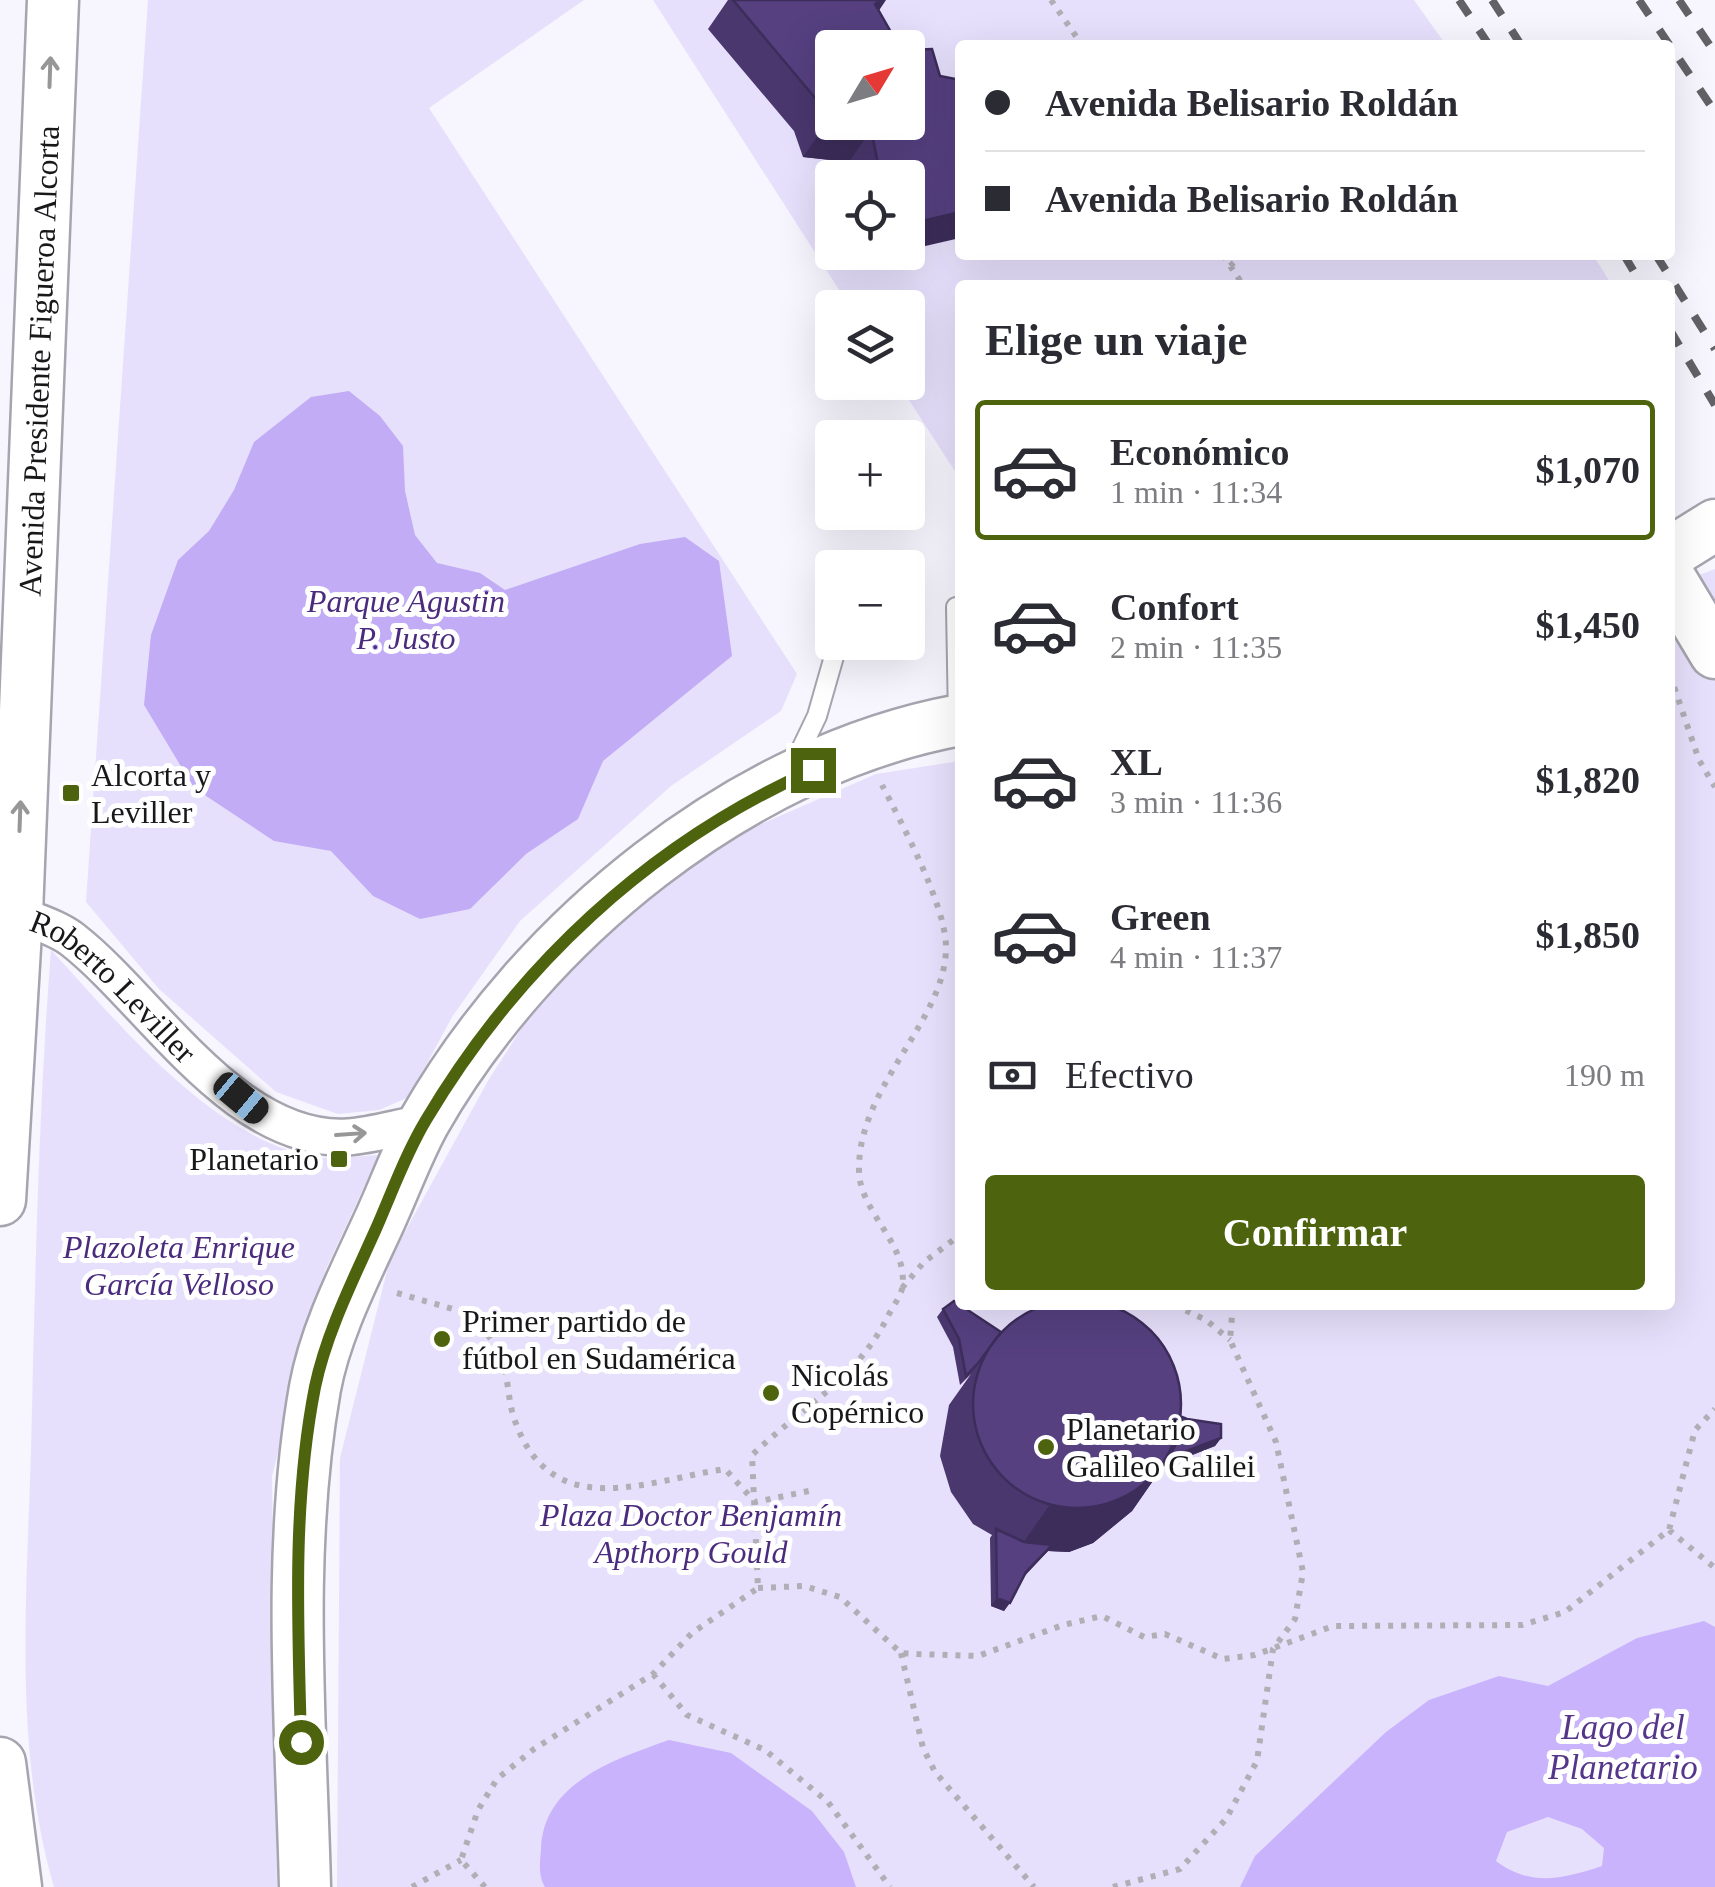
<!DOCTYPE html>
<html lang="es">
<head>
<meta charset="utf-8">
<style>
  body { margin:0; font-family:Georgia,serif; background:#f7f7f7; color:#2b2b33; height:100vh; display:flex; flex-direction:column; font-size:38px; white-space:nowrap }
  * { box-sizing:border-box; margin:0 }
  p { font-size:32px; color:#7c7c81 }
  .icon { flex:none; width:55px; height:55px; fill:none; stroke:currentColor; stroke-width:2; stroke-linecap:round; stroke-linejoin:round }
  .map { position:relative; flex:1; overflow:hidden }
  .side { position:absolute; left:955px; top:280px; width:720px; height:1030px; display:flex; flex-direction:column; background:#fff; border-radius:10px; box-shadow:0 10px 40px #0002 }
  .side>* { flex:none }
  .guide { position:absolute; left:955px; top:40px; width:720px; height:220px; border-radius:10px; box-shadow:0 10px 40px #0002; display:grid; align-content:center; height:220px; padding:0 30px; background:#fff }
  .needle { width:65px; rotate:52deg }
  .buttons { position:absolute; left:815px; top:30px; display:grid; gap:20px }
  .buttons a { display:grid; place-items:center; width:110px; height:110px; border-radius:10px; background:#fff; box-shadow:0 10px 40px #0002; font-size:50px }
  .end { position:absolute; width:45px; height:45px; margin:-22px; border:12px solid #4d630e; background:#fff; box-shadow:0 0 0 5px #fff }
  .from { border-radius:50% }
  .car { position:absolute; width:30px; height:60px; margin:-30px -15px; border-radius:12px; box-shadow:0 0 8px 2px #0007; background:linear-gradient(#222 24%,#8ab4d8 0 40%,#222 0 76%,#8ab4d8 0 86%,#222 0) }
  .guide b { display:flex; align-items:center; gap:35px; height:95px; font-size:38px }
  .guide b+b { border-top:2px solid #e1e1e2 }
  .guide i { width:25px; height:25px; background:#2b2b33 }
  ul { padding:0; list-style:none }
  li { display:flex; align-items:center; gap:30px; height:140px; margin:0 20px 15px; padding:0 10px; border:5px solid transparent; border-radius:10px }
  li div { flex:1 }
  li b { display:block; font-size:38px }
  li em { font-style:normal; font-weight:800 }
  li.selected { border-color:#4d630e }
  li>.icon { width:90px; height:90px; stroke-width:1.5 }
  h2 { padding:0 30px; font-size:45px; line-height:120px }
  .pay { display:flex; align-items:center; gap:25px; height:110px; padding:0 30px; font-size:38px }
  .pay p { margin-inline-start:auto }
  .action { display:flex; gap:20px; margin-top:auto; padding:20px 30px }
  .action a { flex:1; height:115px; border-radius:10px; background:#4d630e; color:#fff; font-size:40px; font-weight:800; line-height:115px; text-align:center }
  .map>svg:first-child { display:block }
  .green { fill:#e7e0fc; fill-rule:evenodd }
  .forest { fill:#c1acf5 }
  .water { fill:#c8b3fc; fill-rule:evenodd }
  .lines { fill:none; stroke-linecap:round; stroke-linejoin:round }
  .lane-casing { stroke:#a6a4ae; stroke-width:22 }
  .street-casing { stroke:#a6a4ae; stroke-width:40 }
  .secondary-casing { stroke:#a6a4ae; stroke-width:55 }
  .path { stroke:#b1afb6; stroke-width:6; stroke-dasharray:5 8; stroke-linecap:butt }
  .lane { stroke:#fff; stroke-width:18 }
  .street { stroke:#fff; stroke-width:35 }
  .secondary { stroke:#fff; stroke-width:50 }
  .rail { stroke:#626166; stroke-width:8; stroke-dasharray:18 18; stroke-linecap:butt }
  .wall { fill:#4a376e }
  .shaded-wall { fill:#3c2d5a }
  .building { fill:#564080; stroke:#3c2d5a; stroke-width:2.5 }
  .oneway { stroke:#979798 }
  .route { stroke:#4d630e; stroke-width:12 }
  .poi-dot { fill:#4d630e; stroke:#fff; stroke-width:4 }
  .labels { text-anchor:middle; stroke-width:10; stroke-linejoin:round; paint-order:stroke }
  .street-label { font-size:32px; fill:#18171a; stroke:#fff }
  .park-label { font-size:32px; font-style:italic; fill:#4b2b7e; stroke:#fff }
  .poi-label { font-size:32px; fill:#18171a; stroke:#fff; text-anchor:start }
  .water-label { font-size:35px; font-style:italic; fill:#55368a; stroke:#fff }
</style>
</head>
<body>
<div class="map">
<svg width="1715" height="1887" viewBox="0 0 1715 1887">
  <rect width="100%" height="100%" fill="#f7f5fe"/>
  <path class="green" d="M148,0H584L429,108L797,674L781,711L671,786L520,921L452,1017L409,1097L379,1110L338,1114L276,1092L159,989L86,902Z
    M653,0H1414L1446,45H960V255H1593L1612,285H960V479L898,383L908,382V308L850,307ZM832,48H908V122H832ZM832,178H908V252H832Z
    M1715,569V1887H337L340,1458L390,1259L489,1079L529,1017L576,959L643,898L718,843L876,774L960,761V1305H1670V586Z
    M51,950C118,1022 214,1142 317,1157C336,1160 359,1156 379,1155L326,1269L272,1476L277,1887H54C13,1747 27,1594 31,1450C35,1283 38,1116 51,950Z"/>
  <path class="forest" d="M349,391L380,416L403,446L405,491L415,535L437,563L480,573L505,590L640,544L685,537L719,561L732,656L603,761L578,819L526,854L470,909L420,919L373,896L331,851L274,841L194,788L144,705L151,635L178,560L209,531L234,490L254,442L311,397Z"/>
  <path class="water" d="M1704,1621L1715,1627V1887H1240L1255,1856L1386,1732L1429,1700L1499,1676L1548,1686L1637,1638ZM1548,1817L1582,1829L1604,1848L1602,1866C1563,1879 1530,1887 1496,1861L1507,1832Z
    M669,1740L731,1753L812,1811L844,1852L856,1887H545C538,1875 540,1863 541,1849C543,1782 616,1759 669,1740Z"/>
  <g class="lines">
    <defs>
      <path id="lane" d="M956,607L958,720
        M794,764L817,716L835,653"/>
      <g id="street">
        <path id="s1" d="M17,914C34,921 58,928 73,940C151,1001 235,1144 348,1137C373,1135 399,1127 424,1123"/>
      </g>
      <g id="secondary">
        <path d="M1670,553L1715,525"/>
        <path d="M1670,578L1715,653"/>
        <path id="s2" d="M0,1200L17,914L53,0"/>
        <path d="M0,1763L16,1887"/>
        <path d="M305,1887C301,1721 286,1552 315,1388C325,1333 354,1276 377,1226C393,1192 406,1155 424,1122C532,932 741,760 960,720"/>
      </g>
    </defs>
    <use href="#lane" class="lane-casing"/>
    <use href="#street" class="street-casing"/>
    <use href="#secondary" class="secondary-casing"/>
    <path class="path" d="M1051,0L1082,45
      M1223,255L1243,285
      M1230,266L1243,255
      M1670,675L1699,760L1715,787
      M902,1288L924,1262L960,1235
      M397,1293L474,1315C483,1328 493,1341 500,1354C509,1374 507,1400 515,1421C552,1524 645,1481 725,1469L755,1502L809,1491
      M1174,1305L1206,1320L1230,1340
      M1669,1530L1715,1568
      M758,1588L804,1586L840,1597L901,1653L917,1654L978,1656L1063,1625L1102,1616L1144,1637L1165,1634L1223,1659L1255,1655L1333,1626L1522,1625L1565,1612L1669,1530L1695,1430L1715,1409
      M901,1653L923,1748L935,1772L1034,1887
      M653,1674L687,1715L765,1750L828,1802L890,1887
      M412,1887L461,1860
      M485,1887L461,1860L478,1810L497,1779L534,1749L653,1674L692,1633L758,1588L752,1455C800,1409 858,1378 888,1316C892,1308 900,1297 902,1289C910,1244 859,1213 859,1170C858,1085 947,1020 946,946C945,904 902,824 882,785
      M1113,1887L1180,1869L1226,1819L1257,1761L1273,1649L1295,1619L1303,1572L1276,1442L1230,1340L1233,1305"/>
    <use href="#lane" class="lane"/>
    <use href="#street" class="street"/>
    <use href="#secondary" class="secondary"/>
    <path class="rail" d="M1459,0L1489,45
      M1492,0L1521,45
      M1639,0L1715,112
      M1679,0L1715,53
      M1624,255L1642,285
      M1656,255L1715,349
      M1670,330L1715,405"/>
  </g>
  <path class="wall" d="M728,0H733L832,48L940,76L955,79L908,250V178H852L849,162L803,157L794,131L708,29Z
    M943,1309L1001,1332L1182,1417L1221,1438L1215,1446L1163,1466L1132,1511L1093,1543L1069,1552L1048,1551L1023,1577L1004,1611L991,1606L990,1538L992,1535L973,1524L951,1492L940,1456L949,1405L971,1374L960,1385L953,1347L937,1317Z"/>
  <path class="shaded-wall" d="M880,0H886L876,15L875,4Z
    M825,126L871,130L849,162L803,157Z
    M960,212V238L908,250V232L914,223Z
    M1221,1438L1215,1446L1150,1472L1156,1463Z
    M1162,1468L1132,1511L1093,1543L1069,1552L1048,1551L1020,1581L1018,1550L1049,1506Z
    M997,1598L1010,1603L1004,1611L991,1606Z"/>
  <path class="building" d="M733,0H880L875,4L900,48H832V122H908V50L932,49L940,76L955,79L960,83V212L914,223L908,196V178H881L871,130L825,126L816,99Z
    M973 1404a104 104 0 1 1 208 0a104 104 0 1 1-208 0Z
    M954,1301L1001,1332L979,1362L966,1376L959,1339L943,1309Z
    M1182,1417L1187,1419L1221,1424V1438L1168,1458L1175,1446L1182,1421Z
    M996,1529L1024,1542L1052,1545L1026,1572L1010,1603L997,1598Z"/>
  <defs><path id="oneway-shaft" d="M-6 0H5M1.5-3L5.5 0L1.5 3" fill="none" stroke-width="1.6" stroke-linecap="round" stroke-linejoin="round" transform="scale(2.5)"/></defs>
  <g class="oneway">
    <use href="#oneway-shaft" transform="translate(50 72) rotate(-88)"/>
    <use href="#oneway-shaft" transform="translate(20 816) rotate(-88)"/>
    <use href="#oneway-shaft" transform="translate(351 1134) rotate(-4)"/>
  </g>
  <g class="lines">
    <path class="route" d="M301,1742C298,1623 292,1504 315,1387C326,1334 353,1280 375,1231C391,1195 405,1155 426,1120C517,967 649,843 813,770"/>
  </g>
  <g class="poi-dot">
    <rect x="61" y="783" width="20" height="20" rx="5"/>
    <rect x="329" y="1149" width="20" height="20" rx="5"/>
    <circle cx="442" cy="1339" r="10"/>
    <circle cx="771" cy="1393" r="10"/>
    <circle cx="1046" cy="1447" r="10"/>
  </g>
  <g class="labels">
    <g class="street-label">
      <text dy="11" stroke="none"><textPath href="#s2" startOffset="840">Avenida Presidente Figueroa Alcorta</textPath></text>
      <text dy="11" stroke="none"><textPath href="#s1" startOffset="122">Roberto Leviller</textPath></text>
    </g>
    <g class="park-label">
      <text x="406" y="612">Parque Agustin<tspan x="406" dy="37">P. Justo</tspan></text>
      <text x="179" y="1258">Plazoleta Enrique<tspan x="179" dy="37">García Velloso</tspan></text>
      <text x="691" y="1526">Plaza Doctor Benjamín<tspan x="691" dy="37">Apthorp Gould</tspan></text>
    </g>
    <g class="poi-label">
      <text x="91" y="786">Alcorta y<tspan x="91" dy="37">Leviller</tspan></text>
      <text x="319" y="1170" text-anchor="end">Planetario</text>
      <text x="462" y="1332">Primer partido de<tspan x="462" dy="37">fútbol en Sudamérica</tspan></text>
      <text x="791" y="1386">Nicolás<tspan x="791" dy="37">Copérnico</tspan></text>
      <text x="1066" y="1440">Planetario<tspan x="1066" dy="37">Galileo Galilei</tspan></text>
    </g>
    <g class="water-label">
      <text x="1623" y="1739">Lago del<tspan x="1623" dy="40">Planetario</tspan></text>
    </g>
  </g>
</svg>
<div class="buttons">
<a><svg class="needle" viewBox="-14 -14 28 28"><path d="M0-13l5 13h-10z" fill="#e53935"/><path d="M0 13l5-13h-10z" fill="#7c7c81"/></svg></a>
<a><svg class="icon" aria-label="locate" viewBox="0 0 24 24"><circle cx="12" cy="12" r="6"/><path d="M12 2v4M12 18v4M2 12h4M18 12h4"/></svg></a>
<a><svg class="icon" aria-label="layers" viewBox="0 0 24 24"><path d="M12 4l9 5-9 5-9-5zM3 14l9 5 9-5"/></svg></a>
<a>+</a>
<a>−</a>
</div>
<i class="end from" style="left:301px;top:1742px"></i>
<i class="end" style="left:813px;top:770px"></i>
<i class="car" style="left:241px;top:1098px;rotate:130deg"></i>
<div class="guide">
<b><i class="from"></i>Avenida Belisario Roldán</b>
<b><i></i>Avenida Belisario Roldán</b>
</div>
<section class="side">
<h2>Elige un viaje</h2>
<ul>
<li class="selected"><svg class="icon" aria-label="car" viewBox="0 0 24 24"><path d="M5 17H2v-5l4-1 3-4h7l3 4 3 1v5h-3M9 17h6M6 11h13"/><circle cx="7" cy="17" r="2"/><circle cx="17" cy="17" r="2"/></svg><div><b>Económico</b><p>1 min · 11:34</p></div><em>$1,070</em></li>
<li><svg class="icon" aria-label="car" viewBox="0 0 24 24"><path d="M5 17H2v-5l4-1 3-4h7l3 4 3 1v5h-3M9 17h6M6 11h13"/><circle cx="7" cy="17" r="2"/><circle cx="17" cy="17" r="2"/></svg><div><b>Confort</b><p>2 min · 11:35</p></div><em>$1,450</em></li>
<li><svg class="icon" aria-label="car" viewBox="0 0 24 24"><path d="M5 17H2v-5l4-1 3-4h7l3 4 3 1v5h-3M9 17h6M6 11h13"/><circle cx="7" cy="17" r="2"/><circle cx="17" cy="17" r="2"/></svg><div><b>XL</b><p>3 min · 11:36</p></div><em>$1,820</em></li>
<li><svg class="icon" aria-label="car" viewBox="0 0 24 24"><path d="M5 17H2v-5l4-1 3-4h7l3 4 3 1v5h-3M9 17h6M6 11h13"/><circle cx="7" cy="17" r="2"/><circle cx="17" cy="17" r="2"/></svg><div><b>Green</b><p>4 min · 11:37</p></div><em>$1,850</em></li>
</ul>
<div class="pay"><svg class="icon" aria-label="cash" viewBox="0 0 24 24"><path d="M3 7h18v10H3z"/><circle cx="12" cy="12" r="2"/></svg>Efectivo<p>190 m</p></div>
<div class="action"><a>Confirmar</a></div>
</section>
</div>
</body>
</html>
